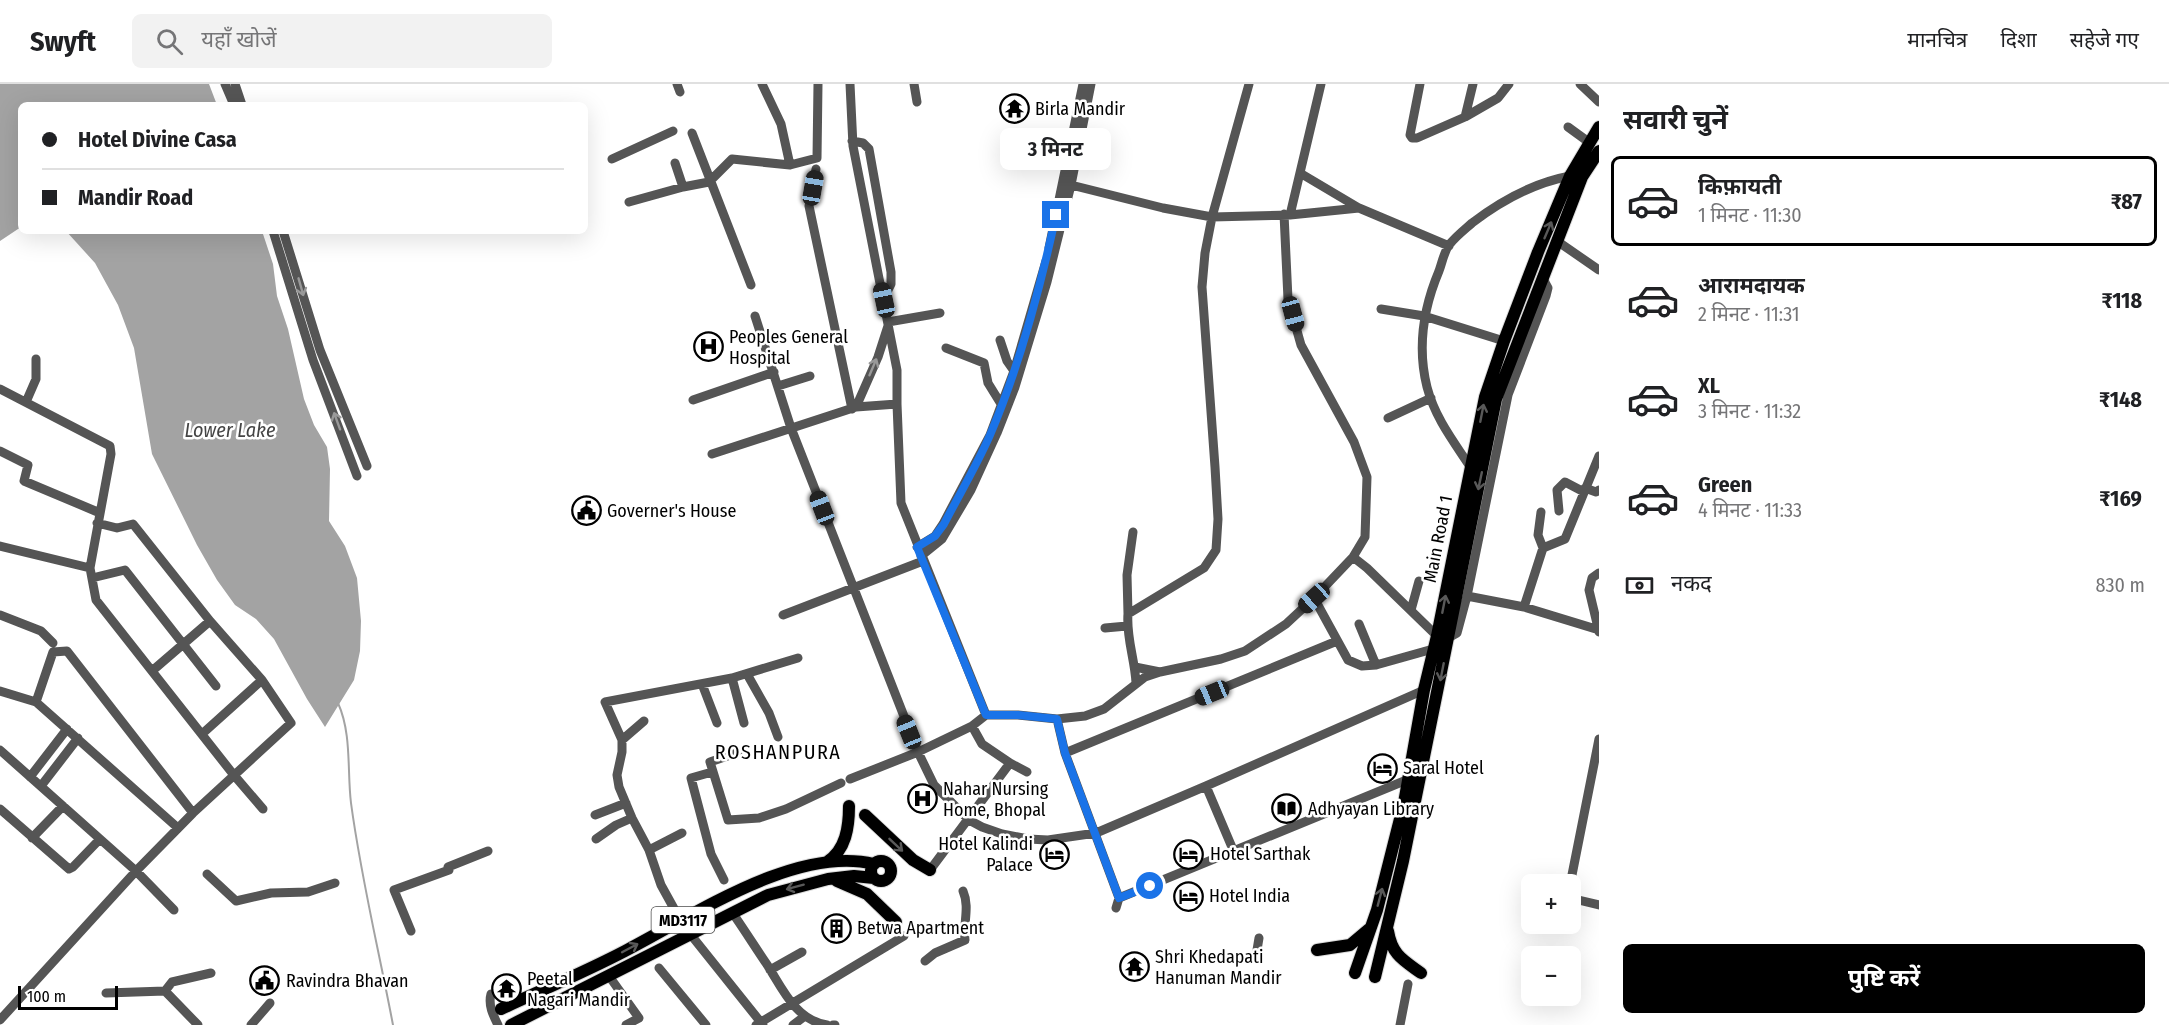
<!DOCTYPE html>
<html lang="hi">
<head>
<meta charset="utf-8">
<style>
  body { margin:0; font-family:"Fira Sans Condensed","Noto Sans Devanagari",sans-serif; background:#f2f2f2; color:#202124; height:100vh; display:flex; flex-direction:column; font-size:22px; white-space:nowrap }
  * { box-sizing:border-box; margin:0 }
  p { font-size:20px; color:#757577 }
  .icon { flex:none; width:33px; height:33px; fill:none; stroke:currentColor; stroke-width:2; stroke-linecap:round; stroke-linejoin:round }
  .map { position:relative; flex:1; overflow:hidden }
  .side { display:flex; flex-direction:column; background:#fff; width:570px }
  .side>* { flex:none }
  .banner { position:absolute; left:18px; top:18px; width:570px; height:132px; border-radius:9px; box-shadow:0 6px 24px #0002; display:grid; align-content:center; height:132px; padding:0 24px; background:#fff }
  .tools { position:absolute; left:1521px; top:790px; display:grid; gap:12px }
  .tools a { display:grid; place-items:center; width:60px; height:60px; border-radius:9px; background:#fff; box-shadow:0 6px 24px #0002; font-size:30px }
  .scale { position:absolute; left:18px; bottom:15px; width:100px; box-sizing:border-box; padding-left:6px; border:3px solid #000; border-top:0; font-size:16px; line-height:21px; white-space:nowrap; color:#000; -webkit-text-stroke:4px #fff; paint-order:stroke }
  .end { position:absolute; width:27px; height:27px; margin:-14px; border:8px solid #1a73e8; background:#fff; box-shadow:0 0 0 3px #fff }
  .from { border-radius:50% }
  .bubble { position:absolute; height:42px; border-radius:9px; background:#fff; box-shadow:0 6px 24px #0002; font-size:20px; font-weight:700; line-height:42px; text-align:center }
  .car { position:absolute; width:18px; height:36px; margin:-18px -9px; border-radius:8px; box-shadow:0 0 4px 2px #0007; background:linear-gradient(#222 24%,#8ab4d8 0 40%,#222 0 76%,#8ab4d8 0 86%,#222 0) }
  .banner b { display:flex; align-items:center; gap:21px; height:57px; font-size:22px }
  .banner b+b { border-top:2px solid #e0e0e0 }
  .banner i { width:15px; height:15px; background:#202124 }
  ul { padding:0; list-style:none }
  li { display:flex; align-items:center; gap:18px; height:90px; margin:0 12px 9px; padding:0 12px; border:3px solid transparent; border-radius:9px }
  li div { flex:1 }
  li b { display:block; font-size:22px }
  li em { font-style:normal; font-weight:700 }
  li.active { border-color:#000 }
  li>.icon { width:54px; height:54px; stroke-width:1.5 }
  h2 { padding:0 24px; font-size:27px; line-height:72px }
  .pay { display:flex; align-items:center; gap:15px; height:66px; padding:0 24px; font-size:22px }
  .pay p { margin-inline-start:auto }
  .button { display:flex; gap:12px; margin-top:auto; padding:12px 24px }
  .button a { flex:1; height:69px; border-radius:9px; background:#000; color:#fff; font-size:24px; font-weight:700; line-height:69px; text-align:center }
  header { display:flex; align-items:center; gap:36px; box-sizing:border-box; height:84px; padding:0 30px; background:#fff; border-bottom:2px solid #e0e0e0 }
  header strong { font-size:28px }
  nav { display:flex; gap:33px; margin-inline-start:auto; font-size:21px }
  .search { width:420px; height:54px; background:#f2f2f2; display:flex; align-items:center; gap:15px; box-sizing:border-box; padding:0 21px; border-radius:9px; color:#757577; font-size:22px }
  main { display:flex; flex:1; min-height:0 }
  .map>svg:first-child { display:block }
  .water { fill:#a3a3a3 }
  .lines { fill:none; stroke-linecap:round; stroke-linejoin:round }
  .stream { stroke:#a3a3a3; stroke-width:2 }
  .major-casing { stroke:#dbdbdb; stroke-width:14 }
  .minor { stroke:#555; stroke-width:9 }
  .major { stroke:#000; stroke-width:12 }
  .oneway { stroke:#595959 }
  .oneway2 { stroke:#999 }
  .route { stroke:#1a73e8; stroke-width:8 }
  .labels { text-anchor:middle; stroke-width:5; stroke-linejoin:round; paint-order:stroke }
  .shield { fill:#fff; stroke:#4c4c4c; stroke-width:1.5 }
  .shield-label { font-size:16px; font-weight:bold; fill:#000 }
  .poi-label { font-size:18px; fill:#000; stroke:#fff; text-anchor:start }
  .street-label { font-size:18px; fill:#000; stroke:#fff }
  .water-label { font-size:20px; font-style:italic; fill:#444; stroke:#fff }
  .neighbourhood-label { font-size:20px; letter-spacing:1.5px; fill:#000; stroke:#fff }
</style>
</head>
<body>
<header>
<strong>Swyft</strong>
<div class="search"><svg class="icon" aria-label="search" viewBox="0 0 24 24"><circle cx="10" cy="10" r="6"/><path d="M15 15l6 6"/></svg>यहाँ खोजें</div>
<nav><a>मानचित्र</a><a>दिशा</a><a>सहेजे गए</a></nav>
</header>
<main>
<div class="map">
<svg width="1599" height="941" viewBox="0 0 1599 941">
  <rect width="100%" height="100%" fill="#fff"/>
  <path class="water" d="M0,0H209L217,21H21V143L0,157Z
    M66,147H262L273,180L277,212L288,245L304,315L314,341L327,363L330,385L329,437L345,462L357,494L361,537L360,567L354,596L325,643L307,615L274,555L256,535L235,521L217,496L197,461L152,370L134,264L118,221L95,179Z"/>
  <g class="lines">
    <path class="stream" d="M338,619C352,650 347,687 351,719C361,794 379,867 393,941"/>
    <defs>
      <path id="major" d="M865,731L913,776L930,786
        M871 787a10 10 0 1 1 20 0a10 10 0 1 1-20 0Z
        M827,778C846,766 849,743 849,722
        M837,797L867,810L896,838
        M1388,847C1392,871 1403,876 1421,889
        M1317,866L1350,861L1369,845
        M1355,889L1377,826L1404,719L1424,606L1437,552L1485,313L1504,257L1538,168L1570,92L1599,43
        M1375,893L1403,777L1496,315L1582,93L1599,67
        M501,925C542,906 585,888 625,867C693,832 796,761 874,780
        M511,941L768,811L828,795L854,792L874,794"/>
    </defs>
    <use href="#major" class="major-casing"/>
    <path class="minor" d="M225,0L234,21
      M235,0L242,21
      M677,0L680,8
      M762,0L781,40L790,81
      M850,0L853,62L897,286V320L901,419L986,631
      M914,0L917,18
      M1420,0L1410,51L1412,54H1417L1465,33L1498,14L1509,0
      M1580,0L1599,18
      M1465,33L1473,0
      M1568,43L1590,59
      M692,49L751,201
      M852,57L863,59L869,65L891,188V200L883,216
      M612,75L673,47
      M675,79L683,103
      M816,85L809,122L852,325
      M1300,89L1359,124L1449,162
      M1071,101L1163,124L1212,133L1290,131L1359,124
      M629,118L683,103L709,98L732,75L790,81L817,74L818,0
      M1284,130L1288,215L1301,261L1354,358L1367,393L1365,453L1353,473
      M1290,131L1321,0
      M273,147L313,276L357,392
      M283,147L320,266L367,382
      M1557,157L1599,186
      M1049,164L1083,0
      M1381,225L1424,232L1504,257
      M755,232L791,344L918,668L934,701L969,736L982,743L1002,750L1028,755L1048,756L1096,749L1206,702L1424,606
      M888,238L940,229
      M1000,256L1007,277L1014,287
      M946,264L984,279L988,299L1001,320
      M778,302L810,292
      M0,305L110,362L111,370L90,484L96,516L233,690L263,725
      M693,316L774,288
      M26,318L36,295V275
      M856,323L878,273L888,242
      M1388,334L1431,314
      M0,367L28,381L24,397L100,429
      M712,370L856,323L897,320
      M1471,384C1454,358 1435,334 1427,303C1417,263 1423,225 1439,187C1442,179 1444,168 1449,161C1455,153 1464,146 1472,139C1502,116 1533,99 1570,92
      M1585,404L1596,408L1599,406
      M1559,427L1557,406L1565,398L1584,408
      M1541,428L1538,451L1543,464
      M0,462L90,484
      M917,463L935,452L943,440L990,351L1014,287L1046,177
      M921,472L942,455L971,406L997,349L1015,303L1047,198L1071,101L1091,0
      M1599,489L1592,494L1589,506L1599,548
      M92,494L125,486L216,602
      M1467,512L1524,523L1599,546
      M1314,514L1348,576L1362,582L1376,581L1433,565
      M1524,523L1543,464L1565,455L1599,372
      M1411,526L1419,497
      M1128,530L1127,491L1133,448
      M0,531L41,547L53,559
      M783,531L923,477
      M1359,540L1376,581
      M1105,544L1127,542
      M1135,583L1160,588
      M152,587L210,537
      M747,590L769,629L778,653
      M732,594L744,639
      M1136,599C1135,576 1126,553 1128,530L1204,484L1216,466L1218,435L1215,383L1202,203L1205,169L1212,133L1249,0
      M702,600L717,639
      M0,607L36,618L178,744
      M36,618L53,568L67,567L193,729
      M1057,635L1065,669L1119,814
      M972,642L982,660L1010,679L1027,688
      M202,650L262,596
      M622,656L644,637
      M0,666L136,787L174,826
      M739,668L710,678L728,736L759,734L786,725L841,699
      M1065,669L1337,557
      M712,688L691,694L711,770L724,796
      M30,693L67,645
      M850,695L918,668L972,642L986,631H1018L1057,635L1085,632L1104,625L1145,593L1160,588L1221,575L1245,567L1286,540L1314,514L1353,473L1367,484L1437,552L1448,554L1457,549L1467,512L1508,311L1546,212L1548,204L1542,193
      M41,702L78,654
      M1206,702L1234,768
      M0,725L69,785L73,783L100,755
      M595,731L626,719
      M32,754L63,722
      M596,755L616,741L632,734
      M649,766L682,749
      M448,783L488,767
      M930,786L1010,679
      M207,790L236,817L271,809L308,808L335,799
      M1570,801L1599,655
      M1570,814L1599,821
      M1116,824L1119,814L1409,695
      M677,830L661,801L649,766L632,734L619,703L617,691L622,668V656L605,618L732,594L798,574
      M736,834C747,850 757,866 768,882C783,906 796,936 827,941
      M411,847L394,806L449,786
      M691,851L763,941
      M1257,866L1259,854
      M925,877L935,869L965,856C963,839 970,823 963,807
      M659,884L706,941
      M770,886L802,868
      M609,892L639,934L626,941
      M165,907L198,941
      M106,909L165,907L172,898L211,889
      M491,910C488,921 493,931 498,941
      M0,936L136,787L193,729L291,639L262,596L210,537L133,440L117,444L97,439
      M251,941L270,919
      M756,941L904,852
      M793,941L805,932
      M833,941H835
      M1400,941L1408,900"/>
    <use href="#major" class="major"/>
  </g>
  <defs><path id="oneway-shaft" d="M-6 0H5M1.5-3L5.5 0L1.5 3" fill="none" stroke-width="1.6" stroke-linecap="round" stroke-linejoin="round" transform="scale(1.5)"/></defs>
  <g class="oneway">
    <use href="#oneway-shaft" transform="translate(1548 146) rotate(-67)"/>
    <use href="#oneway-shaft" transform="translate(1482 329) rotate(-79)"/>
    <use href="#oneway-shaft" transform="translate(1480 397) rotate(102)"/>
    <use href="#oneway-shaft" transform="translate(1444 520) rotate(-79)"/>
    <use href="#oneway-shaft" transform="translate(1442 588) rotate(101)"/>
    <use href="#oneway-shaft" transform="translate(896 761) rotate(43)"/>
    <use href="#oneway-shaft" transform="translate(795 803) rotate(165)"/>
    <use href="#oneway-shaft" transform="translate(1380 813) rotate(-75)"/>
    <use href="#oneway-shaft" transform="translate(630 864) rotate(-28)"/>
  </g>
  <g class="oneway2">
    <use href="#oneway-shaft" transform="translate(301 203) rotate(74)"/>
    <use href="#oneway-shaft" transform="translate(873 283) rotate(-67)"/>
    <use href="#oneway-shaft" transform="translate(337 337) rotate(-110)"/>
  </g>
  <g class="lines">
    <path class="route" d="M1056,131C1040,205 1020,281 990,351C977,381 959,411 944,440L935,452L917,463L986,631H1018L1057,635L1065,669L1119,814L1150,802"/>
  </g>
  <defs>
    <symbol id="temple-ring" viewBox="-11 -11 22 22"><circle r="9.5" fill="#fff" stroke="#000" stroke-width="1.5"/><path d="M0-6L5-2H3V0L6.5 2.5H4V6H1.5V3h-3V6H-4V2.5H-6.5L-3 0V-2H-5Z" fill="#000"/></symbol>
    <symbol id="hospital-ring" viewBox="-11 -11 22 22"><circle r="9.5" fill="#fff" stroke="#000" stroke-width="1.5"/><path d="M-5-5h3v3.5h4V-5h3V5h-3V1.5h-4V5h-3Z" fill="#000"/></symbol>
    <symbol id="civic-ring" viewBox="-11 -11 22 22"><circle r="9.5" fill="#fff" stroke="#000" stroke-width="1.5"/><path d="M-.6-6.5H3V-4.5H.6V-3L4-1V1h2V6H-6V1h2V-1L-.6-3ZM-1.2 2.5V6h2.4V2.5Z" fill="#000"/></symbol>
    <symbol id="hotel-ring" viewBox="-11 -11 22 22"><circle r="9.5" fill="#fff" stroke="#000" stroke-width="1.5"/><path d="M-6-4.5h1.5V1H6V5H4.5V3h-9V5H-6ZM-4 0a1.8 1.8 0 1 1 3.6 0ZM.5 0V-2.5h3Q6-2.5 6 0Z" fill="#000"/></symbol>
    <symbol id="library-ring" viewBox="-11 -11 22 22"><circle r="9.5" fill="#fff" stroke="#000" stroke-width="1.5"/><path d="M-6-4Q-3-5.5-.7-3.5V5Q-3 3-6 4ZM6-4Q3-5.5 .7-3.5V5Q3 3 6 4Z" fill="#000"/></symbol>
    <symbol id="building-ring" viewBox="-11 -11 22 22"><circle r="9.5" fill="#fff" stroke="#000" stroke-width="1.5"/><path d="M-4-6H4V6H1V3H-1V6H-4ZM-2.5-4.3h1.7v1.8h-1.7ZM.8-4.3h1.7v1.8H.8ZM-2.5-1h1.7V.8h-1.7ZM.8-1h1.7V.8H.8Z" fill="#000"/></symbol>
  </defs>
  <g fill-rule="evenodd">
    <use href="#temple-ring" x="998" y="8" width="33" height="33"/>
    <use href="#hospital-ring" x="692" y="246" width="33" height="33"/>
    <use href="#civic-ring" x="570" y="410" width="33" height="33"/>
    <use href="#hotel-ring" x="1366" y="668" width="33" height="33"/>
    <use href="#hospital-ring" x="906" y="698" width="33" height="33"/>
    <use href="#library-ring" x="1270" y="708" width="33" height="33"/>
    <use href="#hotel-ring" x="1038" y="754" width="33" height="33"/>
    <use href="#hotel-ring" x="1172" y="754" width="33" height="33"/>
    <use href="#hotel-ring" x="1172" y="796" width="33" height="33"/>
    <use href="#building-ring" x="820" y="828" width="33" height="33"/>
    <use href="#temple-ring" x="1118" y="866" width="33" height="33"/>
    <use href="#civic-ring" x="248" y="880" width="33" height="33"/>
    <use href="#temple-ring" x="490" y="888" width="33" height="33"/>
  </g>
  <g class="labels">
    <rect class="shield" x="651.5" y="823" width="63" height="26" rx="4.5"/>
    <g class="shield-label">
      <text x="683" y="842">MD3117</text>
    </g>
    <g class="poi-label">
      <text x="1035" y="31">Birla Mandir</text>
      <text x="729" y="259">Peoples General<tspan x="729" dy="21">Hospital</tspan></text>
      <text x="607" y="433">Governer's House</text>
      <text x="1403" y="690">Saral Hotel</text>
      <text x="943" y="711">Nahar Nursing<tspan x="943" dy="21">Home, Bhopal</tspan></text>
      <text x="1308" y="731">Adhyayan Library</text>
      <text x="1033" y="766" text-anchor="end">Hotel Kalindi<tspan x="1033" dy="21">Palace</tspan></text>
      <text x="1210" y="776">Hotel Sarthak</text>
      <text x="1209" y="818">Hotel India</text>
      <text x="857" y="850">Betwa Apartment</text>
      <text x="1155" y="879">Shri Khedapati<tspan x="1155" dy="21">Hanuman Mandir</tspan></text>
      <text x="527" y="901">Peetal<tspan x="527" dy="21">Nagari Mandir</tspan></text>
      <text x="286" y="903">Ravindra Bhavan</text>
    </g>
    <g class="street-label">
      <text transform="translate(1438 455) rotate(-79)" y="6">Main Road 1</text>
    </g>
    <g class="water-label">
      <text x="230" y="353">Lower Lake</text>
    </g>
    <g class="neighbourhood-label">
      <text x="778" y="675">ROSHANPURA</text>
    </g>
  </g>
</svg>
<div class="tools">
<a>+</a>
<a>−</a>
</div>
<div class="scale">100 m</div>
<i class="end from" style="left:1150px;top:802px"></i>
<i class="end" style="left:1056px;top:131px"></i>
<div class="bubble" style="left:1000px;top:44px;width:111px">3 मिनट</div>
<i class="car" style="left:813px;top:104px;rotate:10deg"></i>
<i class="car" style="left:884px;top:216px;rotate:348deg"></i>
<i class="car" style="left:1293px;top:230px;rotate:165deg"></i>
<i class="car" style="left:822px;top:424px;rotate:339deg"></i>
<i class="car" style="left:1314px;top:514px;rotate:228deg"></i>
<i class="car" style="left:1212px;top:609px;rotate:248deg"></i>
<i class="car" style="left:909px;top:648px;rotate:338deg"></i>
<div class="banner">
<b><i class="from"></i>Hotel Divine Casa</b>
<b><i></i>Mandir Road</b>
</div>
</div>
<section class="side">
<h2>सवारी चुनें</h2>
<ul>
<li class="active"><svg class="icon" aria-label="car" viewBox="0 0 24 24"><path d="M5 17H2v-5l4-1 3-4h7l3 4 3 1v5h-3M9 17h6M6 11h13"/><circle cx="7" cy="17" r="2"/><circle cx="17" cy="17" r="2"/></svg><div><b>किफ़ायती</b><p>1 मिनट · 11:30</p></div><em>₹87</em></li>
<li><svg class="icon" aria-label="car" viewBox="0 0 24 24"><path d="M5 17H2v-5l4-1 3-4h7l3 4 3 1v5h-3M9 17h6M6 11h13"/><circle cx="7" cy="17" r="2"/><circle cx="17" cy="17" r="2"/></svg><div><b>आरामदायक</b><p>2 मिनट · 11:31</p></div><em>₹118</em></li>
<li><svg class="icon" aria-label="car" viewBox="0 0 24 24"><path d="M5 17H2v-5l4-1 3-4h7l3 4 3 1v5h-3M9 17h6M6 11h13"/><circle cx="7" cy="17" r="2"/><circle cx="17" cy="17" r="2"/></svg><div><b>XL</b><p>3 मिनट · 11:32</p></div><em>₹148</em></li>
<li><svg class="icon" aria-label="car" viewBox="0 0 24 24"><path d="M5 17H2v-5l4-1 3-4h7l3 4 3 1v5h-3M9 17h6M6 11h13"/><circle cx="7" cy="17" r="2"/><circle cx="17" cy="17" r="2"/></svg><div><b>Green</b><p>4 मिनट · 11:33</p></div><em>₹169</em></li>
</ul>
<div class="pay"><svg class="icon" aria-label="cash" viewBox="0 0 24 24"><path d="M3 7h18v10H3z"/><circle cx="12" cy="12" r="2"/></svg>नकद<p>830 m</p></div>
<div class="button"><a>पुष्टि करें</a></div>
</section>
</main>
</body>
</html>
